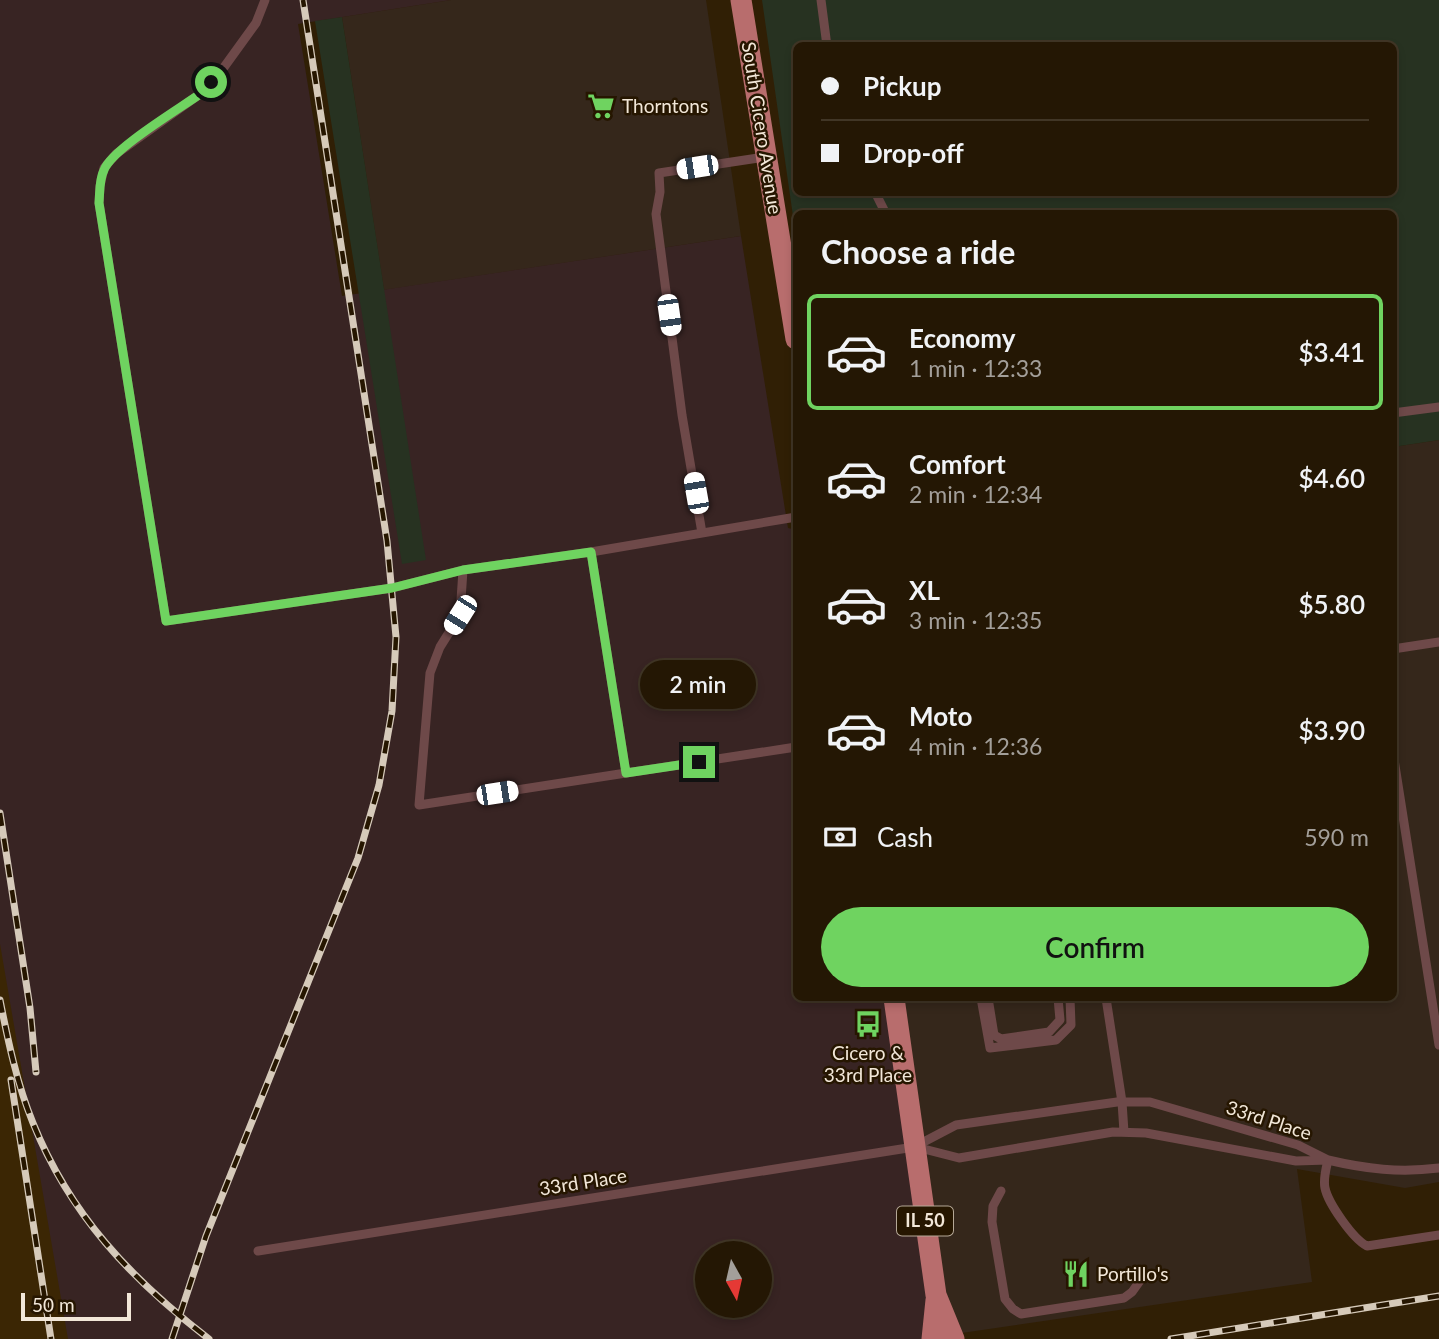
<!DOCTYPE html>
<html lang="en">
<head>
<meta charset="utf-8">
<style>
  body { margin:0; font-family:Lato,sans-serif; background:#2c200e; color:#f1f3f6; height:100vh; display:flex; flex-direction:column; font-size:26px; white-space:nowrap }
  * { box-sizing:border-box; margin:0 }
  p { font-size:23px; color:#a39f9a }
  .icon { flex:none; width:38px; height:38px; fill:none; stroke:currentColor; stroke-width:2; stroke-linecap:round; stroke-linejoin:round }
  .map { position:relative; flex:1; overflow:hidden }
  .panel { position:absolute; left:793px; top:210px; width:604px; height:791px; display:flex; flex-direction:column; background:#241704; border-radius:10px; box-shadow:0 4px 10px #0003,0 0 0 2px #413626 }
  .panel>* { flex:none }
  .banner { position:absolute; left:793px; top:42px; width:604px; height:154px; border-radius:10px; box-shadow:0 4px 10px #0003,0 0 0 2px #413626; display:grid; align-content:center; height:154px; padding:0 28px; background:#241704 }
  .needle { width:46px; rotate:172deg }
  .fabs { position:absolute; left:695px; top:1241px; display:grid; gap:14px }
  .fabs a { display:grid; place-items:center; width:77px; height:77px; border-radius:50%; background:#241704; box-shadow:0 4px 10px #0003,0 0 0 2px #413626; font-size:35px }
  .scale { position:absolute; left:21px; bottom:18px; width:110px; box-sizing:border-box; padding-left:7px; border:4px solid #f2e7d8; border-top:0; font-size:19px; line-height:24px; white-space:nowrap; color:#f2e7d8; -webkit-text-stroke:5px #261600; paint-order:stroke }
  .end { position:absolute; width:32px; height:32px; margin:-16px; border:9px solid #6fd360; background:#111; box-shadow:0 0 0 4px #111 }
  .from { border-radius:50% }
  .bubble { position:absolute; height:49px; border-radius:24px; background:#241704; box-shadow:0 4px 10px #0003,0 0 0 2px #413626; font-size:23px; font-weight:600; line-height:49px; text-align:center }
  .car { position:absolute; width:21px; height:42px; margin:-21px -10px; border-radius:9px; box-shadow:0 0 5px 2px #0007; background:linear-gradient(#fff 24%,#345 0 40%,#fff 0 76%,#345 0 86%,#fff 0) }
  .banner b { display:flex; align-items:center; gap:24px; height:66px; font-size:26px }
  .banner b+b { border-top:2px solid #413626 }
  .banner i { width:18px; height:18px; background:#f1f3f6 }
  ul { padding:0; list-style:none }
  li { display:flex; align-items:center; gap:21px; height:116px; margin:0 14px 10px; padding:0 14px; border:4px solid transparent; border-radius:10px }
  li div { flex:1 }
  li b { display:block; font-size:26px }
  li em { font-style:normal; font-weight:600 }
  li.on { border-color:#6fd360 }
  li>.icon { width:63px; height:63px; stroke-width:1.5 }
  h2 { padding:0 28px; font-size:32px; line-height:84px }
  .pay { display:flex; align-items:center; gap:18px; height:77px; padding:0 28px; font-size:26px }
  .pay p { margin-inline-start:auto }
  .primary-button { display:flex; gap:14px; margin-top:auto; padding:14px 28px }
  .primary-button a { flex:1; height:80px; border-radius:42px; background:#6fd360; color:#111; font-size:28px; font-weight:600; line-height:80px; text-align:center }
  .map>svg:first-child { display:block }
  .commercial { fill:#35271b }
  .industrial { fill:#382423; fill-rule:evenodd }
  .built { fill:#3b2604 }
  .green { fill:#273221; fill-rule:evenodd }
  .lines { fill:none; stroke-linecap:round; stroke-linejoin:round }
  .lane { stroke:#6e4949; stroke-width:9 }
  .primary { stroke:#b86d6d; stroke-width:21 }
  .rail-casing { stroke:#d6caba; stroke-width:7 }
  .rail { stroke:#261600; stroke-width:4.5; stroke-dasharray:13; stroke-linecap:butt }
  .route { stroke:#6fd360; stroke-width:9 }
  .labels { text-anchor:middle; stroke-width:5; stroke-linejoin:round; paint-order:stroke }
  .shield { fill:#261600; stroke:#b5a897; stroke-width:2 }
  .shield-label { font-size:18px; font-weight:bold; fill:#f2e7d8 }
  .poi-label { font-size:19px; fill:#f2e7d8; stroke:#261600; text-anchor:start }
  .street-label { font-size:19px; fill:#f2e7d8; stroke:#261600 }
</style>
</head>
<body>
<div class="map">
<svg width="1439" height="1339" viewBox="0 0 1439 1339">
  <rect width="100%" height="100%" fill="#301f05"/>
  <path class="commercial" d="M451,0H706L741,236L384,290L342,17Z
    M1439,440V1182L1405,1188L1297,1169L1312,1282L948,1335L902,998H1393V447Z"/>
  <path class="industrial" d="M0,0H451L298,24L342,296L741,236L788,528L796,530V998H902L948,1339H0ZM707,1253H760V1306H707Z"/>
  <path class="built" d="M0,944L68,1339H0Z"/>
  <path class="green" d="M762,0H1439V440L1393,447V214H796V237ZM796,46H1393V192H796Z
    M342,17L426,560L402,564L315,21Z"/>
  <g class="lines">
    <path class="lane" d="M265,0L256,23L222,70L200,94L116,154L104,168L100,186L99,203L166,621L392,588L463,570L591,552L796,517
      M821,0L827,46
      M875,192L886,214
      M1393,413L1439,407
      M702,533L682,415L656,214L660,192L659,173L765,157
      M463,570L460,615L440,647L430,673L419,805L626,773L591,552
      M1393,649L1439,642
      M1393,753L1439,1045
      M626,773L796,747
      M981,998L990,1048L1056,1040L1071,1025L1070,998
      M988,998L994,1035L1001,1039L1049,1032L1060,1020L1058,998
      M1106,998L1122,1102L1124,1132
      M1439,1168C1400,1173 1366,1169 1328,1160C1326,1169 1323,1179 1325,1188C1328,1203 1353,1239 1367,1246L1439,1235
      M1001,1191L993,1206L992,1222L1005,1299L1013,1309L1021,1314L1124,1298L1132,1292L1142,1278
      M258,1251L914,1147L956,1125L1117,1102H1150L1298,1145L1328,1160L1296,1161L1146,1133L1113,1132L959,1158L916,1147"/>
    <path class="primary" d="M741,0L796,339
      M894,998L936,1295L954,1339
      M932,1339L936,1300"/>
    <defs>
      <path id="rail" d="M0,813L30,1008L36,1072
        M0,1000C8,1041 17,1084 33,1123C70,1215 131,1279 209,1339
        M11,1080L51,1339
        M172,1339L206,1236L358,858L379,785L392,711L396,637L387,541L303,0
        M1171,1339L1439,1296"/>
    </defs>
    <use href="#rail" class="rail-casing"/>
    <use href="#rail" class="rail"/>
  </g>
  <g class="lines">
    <path class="route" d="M211,82L200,94C179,109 112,149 104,170C99,180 100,192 99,203L166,621L392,588L463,570L591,552L626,773L699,762"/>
  </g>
  <defs>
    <symbol id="supermarket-bare" viewBox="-9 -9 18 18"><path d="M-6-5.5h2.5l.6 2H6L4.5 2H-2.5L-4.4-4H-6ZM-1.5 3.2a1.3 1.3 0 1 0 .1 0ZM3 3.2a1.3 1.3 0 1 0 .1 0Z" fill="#6fd360" stroke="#261600" stroke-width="2.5" paint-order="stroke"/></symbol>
    <symbol id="bus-bare" viewBox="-9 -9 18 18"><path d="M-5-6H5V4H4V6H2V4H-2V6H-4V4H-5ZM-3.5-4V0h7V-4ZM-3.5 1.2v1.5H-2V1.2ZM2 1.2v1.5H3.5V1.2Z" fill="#6fd360" stroke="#261600" stroke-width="2.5" paint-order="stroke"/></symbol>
    <symbol id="restaurant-bare" viewBox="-9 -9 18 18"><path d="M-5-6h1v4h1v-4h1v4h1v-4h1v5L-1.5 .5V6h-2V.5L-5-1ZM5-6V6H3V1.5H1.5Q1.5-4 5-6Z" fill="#6fd360" stroke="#261600" stroke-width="2.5" paint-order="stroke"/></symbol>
  </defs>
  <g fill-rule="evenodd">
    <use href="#supermarket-bare" x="582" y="87" width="38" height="38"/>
    <use href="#bus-bare" x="849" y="1005" width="38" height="38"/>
    <use href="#restaurant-bare" x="1057" y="1255" width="38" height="38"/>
  </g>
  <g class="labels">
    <rect class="shield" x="897" y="1206.5" width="56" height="29" rx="5"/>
    <g class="shield-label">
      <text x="925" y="1227">IL 50</text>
    </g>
    <g class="poi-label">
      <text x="622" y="113">Thorntons</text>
      <text x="868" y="1060" text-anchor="middle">Cicero &amp;<tspan x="868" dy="22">33rd Place</tspan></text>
      <text x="1097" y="1281">Portillo's</text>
    </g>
    <g class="street-label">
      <text transform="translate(762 128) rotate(81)" y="7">South Cicero Avenue</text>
      <text transform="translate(1269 1120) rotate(18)" y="7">33rd Place</text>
      <text transform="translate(583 1182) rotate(-9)" y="7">33rd Place</text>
    </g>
  </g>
</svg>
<div class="fabs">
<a><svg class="needle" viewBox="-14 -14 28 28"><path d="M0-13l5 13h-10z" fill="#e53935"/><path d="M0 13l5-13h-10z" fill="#a39f9a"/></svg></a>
</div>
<div class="scale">50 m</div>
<i class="end from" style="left:211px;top:82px"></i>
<i class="end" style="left:699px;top:762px"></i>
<div class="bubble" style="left:640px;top:660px;width:116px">2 min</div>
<i class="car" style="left:697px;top:167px;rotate:261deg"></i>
<i class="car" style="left:669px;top:315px;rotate:172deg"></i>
<i class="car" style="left:696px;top:493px;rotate:350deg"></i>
<i class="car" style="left:460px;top:615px;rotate:212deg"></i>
<i class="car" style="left:497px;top:793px;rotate:81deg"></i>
<div class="banner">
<b><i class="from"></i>Pickup</b>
<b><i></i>Drop-off</b>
</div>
<section class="panel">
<h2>Choose a ride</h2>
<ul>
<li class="on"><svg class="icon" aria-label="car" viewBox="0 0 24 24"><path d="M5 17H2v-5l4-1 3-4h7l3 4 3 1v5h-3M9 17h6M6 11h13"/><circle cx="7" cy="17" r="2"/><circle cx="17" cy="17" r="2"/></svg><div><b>Economy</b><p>1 min · 12:33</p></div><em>$3.41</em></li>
<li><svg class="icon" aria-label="car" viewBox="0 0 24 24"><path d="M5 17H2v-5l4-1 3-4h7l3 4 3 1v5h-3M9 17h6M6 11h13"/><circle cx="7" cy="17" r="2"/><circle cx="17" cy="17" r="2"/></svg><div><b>Comfort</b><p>2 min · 12:34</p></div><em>$4.60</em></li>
<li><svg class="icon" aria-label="car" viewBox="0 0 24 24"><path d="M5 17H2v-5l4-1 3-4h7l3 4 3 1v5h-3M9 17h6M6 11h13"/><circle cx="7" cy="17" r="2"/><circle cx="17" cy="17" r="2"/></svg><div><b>XL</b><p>3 min · 12:35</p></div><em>$5.80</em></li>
<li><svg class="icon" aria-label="car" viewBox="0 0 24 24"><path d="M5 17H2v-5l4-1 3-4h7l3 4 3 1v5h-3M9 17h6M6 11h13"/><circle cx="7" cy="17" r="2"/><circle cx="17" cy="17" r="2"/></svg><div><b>Moto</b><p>4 min · 12:36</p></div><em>$3.90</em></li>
</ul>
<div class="pay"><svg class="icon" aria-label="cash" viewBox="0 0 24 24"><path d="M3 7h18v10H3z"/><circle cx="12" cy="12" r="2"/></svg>Cash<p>590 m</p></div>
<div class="primary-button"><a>Confirm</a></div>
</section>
</div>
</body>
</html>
